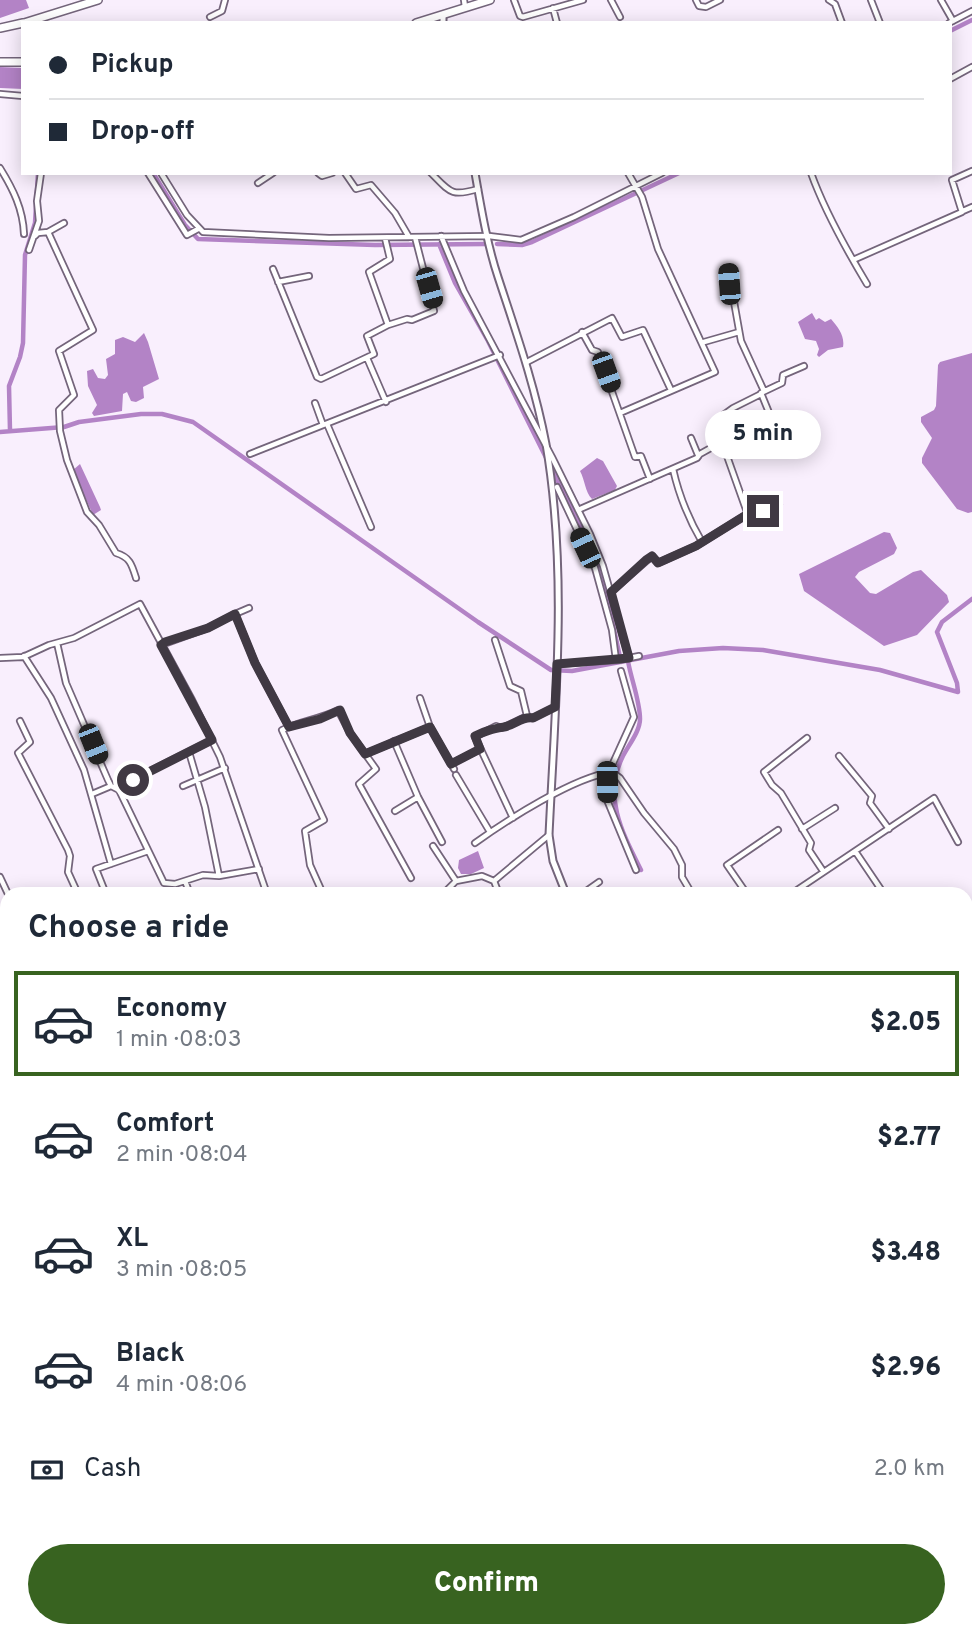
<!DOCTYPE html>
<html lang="en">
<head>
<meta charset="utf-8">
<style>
  body { margin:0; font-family:Overpass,sans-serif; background:#f6f6f7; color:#1f2937; height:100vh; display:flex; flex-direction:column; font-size:26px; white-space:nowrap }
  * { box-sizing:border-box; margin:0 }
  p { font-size:23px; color:#747a83 }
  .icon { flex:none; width:38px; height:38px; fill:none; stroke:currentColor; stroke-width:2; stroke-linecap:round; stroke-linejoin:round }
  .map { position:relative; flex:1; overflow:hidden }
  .details { position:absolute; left:0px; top:887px; width:973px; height:751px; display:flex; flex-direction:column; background:#fff; border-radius:21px 21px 0 0; box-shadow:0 4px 18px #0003 }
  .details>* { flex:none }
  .guide { position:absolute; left:21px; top:21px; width:931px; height:154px; border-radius:0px; box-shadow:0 4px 18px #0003; display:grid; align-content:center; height:154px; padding:0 28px; background:#fff }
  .end { position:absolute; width:32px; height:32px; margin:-16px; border:9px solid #403943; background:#fff; box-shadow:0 0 0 4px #fff }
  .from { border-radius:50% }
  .bubble { position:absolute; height:49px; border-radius:24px; background:#fff; box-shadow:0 4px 18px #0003; font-size:23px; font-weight:800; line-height:49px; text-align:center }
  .car { position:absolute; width:21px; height:42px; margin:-21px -10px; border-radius:9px; box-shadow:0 0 5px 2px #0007; background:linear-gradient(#222 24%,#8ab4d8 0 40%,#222 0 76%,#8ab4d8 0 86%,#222 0) }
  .guide b { display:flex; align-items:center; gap:24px; height:66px; font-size:26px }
  .guide b+b { border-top:2px solid #e0e1e3 }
  .guide i { width:18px; height:18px; background:#1f2937 }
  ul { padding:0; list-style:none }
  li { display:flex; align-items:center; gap:21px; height:105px; margin:0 14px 10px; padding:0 14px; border:4px solid transparent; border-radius:0px }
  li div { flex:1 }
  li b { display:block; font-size:26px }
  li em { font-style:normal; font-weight:800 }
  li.active { border-color:#386320 }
  li>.icon { width:63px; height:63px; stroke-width:1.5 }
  h2 { padding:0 28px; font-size:32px; line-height:84px }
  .pay { display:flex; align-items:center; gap:18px; height:77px; padding:0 28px; font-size:26px }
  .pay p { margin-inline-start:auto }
  .button { display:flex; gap:14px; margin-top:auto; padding:14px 28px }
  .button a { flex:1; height:80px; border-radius:42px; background:#386320; color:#fff; font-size:28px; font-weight:800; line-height:80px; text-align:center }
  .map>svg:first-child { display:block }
  .water { fill:#b383c6 }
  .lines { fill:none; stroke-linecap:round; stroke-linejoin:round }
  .canal { stroke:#b383c6; stroke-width:4.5 }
  .minor-casing { stroke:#74657b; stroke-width:8 }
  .tertiary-casing { stroke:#74657b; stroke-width:9 }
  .primary-casing { stroke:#74657b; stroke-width:10 }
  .minor { stroke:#fff; stroke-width:4.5 }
  .tertiary { stroke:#fff; stroke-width:5 }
  .primary { stroke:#fff; stroke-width:7 }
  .route { stroke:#403943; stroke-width:9 }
</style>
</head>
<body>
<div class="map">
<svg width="972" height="1637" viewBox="0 0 972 1637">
  <rect width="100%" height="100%" fill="#f9effd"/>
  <path class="water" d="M0,0H26L29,8L0,18Z
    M0,67L23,68V89L0,88Z
    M812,313L816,320L819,318L825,322L831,319C838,327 845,336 843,347L828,350L819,357L817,355L819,349L816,341L805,339L798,322Z
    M144,333L148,342L159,379L143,387L144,398L136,402L131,401L127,392L123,394L122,411L94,416L92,413L97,405L88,386L87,371L93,369L98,378L105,379L108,375L106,359L115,354V340L123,337L135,342Z
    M972,353V512L968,513L957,509L922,463V458L932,438L921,422V417L934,410L936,406L938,365L940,362Z
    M597,458L603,461L617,486L615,490L592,499C585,492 585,480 580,471Z
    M80,464L100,507L101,510L93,515L73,470Z
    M884,532L890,533L897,548L894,554L859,572L855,577L870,593L876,594L913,572L921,570L947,595L949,602L917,635L884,646L804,591L799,574Z
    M478,851L484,868L471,874H461L458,868L459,860Z
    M7,1274V1347L0,1339V1297Z
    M7,1415V1535L0,1539V1417Z
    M972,1468V1606L966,1604V1472Z
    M310,1631H380L368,1637H310Z"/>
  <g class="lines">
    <path class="canal" d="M950,31L972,20
      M153,173L185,225L198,239L375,245L487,244
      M439,244L455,283L488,341L590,546L604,583L621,662
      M497,244L522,245L532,242L679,173
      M10,431L9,386L20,357L23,343L25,255L35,223L38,173
      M0,432L64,427L79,422L141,414H162L193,422L478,622L551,670L572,671L679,651L723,648L763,650L880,670L958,692L957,683L937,632L942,622L972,599
      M628,661C631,679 640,701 640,719C640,732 627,747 622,758C603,798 623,834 641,870
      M966,1240L972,1236
      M0,1545L7,1541
      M434,1631H437"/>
    <defs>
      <path id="minor" d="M464,0L465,7
        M514,0L520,16L523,17L583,0
        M611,0L620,17
        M696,0L699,6L706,7L720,0
        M829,0L835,4L842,23
        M871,0L880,23
        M941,0L953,21
        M553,8L557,23
        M210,17L222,11L225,0
        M949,23L972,11
        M950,79L972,67
        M0,94L23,96
        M0,168C13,189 23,209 24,234
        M148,173L187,235L198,229
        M161,173L187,215L203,232L329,238L489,236L521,240L574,217L662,173
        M318,173L322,176L332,173
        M345,173L356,189L371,185L395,213L409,237
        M431,173C450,192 451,197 478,189
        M811,173C825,212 846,249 867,284
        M258,183L273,173
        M963,211L972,207
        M48,232L64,223
        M35,236L38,233L48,232L93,330L59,351L74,395L59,410L60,431L67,460L87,512L99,525L116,553C130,557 132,565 136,578
        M441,236L464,291L552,457L590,534L603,566L629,658
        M29,250L39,221L37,201L41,173
        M853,260L962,212L952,180L972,171
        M728,268L741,341L764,391
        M273,269L317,377L321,379L374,354L367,336L388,325L369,272L390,259L385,238
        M278,282L309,276
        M388,325L407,319L412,320L434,311L415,237
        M582,332L592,350L598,352L635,457L641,456L650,479
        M704,342L739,332
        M367,358L386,402
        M527,362L612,318L622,337L643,330L671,390
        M315,403L323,425
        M620,413L715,372L658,249L642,197L628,173
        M715,421L733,408L761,394
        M327,424L371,527
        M691,438L698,455
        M722,442L748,515
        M250,454L500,355
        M673,469C679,496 688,518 702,542
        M557,487L595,568L612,630L616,660
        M578,510L697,458L700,454L770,415L761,393L782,383L783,375L804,366
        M611,592L652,556L658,563L696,546L746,515L779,504
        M249,608L235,614L255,663L289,727
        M495,640L510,686L521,691L527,716
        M57,643L66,683L108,780L111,786L119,790L164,883L175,884L203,875L219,876L259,869
        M161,645L208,628L235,614
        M24,656L51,698L84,770L111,864
        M0,658L23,657L49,645L74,638L140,604L192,700L220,757L267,894
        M557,664L619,660L639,656
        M621,671L634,717L609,772L607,800L636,870
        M420,698L430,727L454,769
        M20,721L30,742L18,753L68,850L70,856L68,872L78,894
        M807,738L764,772L772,785L781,793L811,843L809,850L823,871
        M394,741L418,797L442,842
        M189,752L205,807L219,876
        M365,754L430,727
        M839,756L872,796L870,803L889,829
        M451,764L480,749
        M456,775L490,832
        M183,786L225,768
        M116,788L212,740
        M92,794L111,786
        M395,811L418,797
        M513,818L475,737L496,726L502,728L527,716L533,718L555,707
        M802,829L835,808
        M475,843C507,820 574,777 612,772L620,778L644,813L674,849L682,865V877L692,894
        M433,846L456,881
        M855,851L882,891
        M0,877L8,894
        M185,881L190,894
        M494,881L499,894
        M65,894L76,891
        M106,894L96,869L148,851
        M323,894L310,865L305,831L324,820L282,730C300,721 320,719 338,710L350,733L376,769L359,784L411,878
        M443,894L456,881L482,876L494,881L549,835
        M582,894L599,882
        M747,894L727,865L778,830
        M791,894L934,798L958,842
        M0,1091L7,1092
        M0,1199L7,1203
        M0,1288L7,1257
        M966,1314L972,1323
        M0,1408L7,1405
        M966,1457L972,1454
        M966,1461V1463
        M0,1553L7,1549
        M115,1631L119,1637
        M188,1631L190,1637
        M273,1631L275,1637
        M655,1631L656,1637
        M803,1631L808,1637
        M218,1637L233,1631
        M755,1637L756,1631"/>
      <path id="tertiary" d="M443,15V23
        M475,173C481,207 487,244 498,277C516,332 535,386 546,444C568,573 555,706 549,835L553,861L566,894
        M966,1257L972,1251
        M966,1279L972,1273
        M533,1637L540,1631
        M557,1637L564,1631"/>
      <path id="primary" d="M24,23L98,0
        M416,23L490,0
        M0,28L23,23
        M0,62H23
        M966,1263L972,1257
        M966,1270L972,1264
        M540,1637L547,1631
        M548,1637L555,1631"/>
    </defs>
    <use href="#minor" class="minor-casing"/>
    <use href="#tertiary" class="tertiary-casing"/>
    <use href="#primary" class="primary-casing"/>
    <use href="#minor" class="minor"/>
    <use href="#tertiary" class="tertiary"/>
    <use href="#primary" class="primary"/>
  </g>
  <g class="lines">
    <path class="route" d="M133,780L212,740L161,645L165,642L208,628L235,614L255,663L289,727L320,719L340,710L350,733L365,754L430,727L451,764L480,749L475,736C487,730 493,729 504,727C515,725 522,716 533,718L555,707L557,664L629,658L611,592L646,560L652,556L658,563L696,546L746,515L763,511"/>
  </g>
</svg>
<i class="end from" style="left:133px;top:780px"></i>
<i class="end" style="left:763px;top:511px"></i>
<div class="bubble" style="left:705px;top:410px;width:116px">5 min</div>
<i class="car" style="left:729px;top:284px;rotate:356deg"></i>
<i class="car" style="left:429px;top:288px;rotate:164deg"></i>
<i class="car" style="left:606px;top:372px;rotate:160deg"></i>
<i class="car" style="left:585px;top:548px;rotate:335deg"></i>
<i class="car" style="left:93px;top:744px;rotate:158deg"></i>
<i class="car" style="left:607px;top:782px;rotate:179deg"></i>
<div class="guide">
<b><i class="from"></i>Pickup</b>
<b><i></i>Drop-off</b>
</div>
<section class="details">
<h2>Choose a ride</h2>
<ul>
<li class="active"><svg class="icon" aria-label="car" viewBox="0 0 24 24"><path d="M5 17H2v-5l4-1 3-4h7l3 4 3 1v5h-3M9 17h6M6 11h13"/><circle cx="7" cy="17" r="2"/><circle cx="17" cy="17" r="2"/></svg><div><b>Economy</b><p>1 min · 08:03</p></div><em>$2.05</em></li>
<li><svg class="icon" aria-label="car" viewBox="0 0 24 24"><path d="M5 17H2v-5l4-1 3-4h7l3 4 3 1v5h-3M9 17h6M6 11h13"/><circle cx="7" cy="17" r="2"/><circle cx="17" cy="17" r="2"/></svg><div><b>Comfort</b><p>2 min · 08:04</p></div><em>$2.77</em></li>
<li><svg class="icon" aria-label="car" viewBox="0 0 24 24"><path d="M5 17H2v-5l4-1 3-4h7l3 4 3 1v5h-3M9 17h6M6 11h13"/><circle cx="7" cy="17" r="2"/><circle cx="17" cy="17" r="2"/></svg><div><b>XL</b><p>3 min · 08:05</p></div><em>$3.48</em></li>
<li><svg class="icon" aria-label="car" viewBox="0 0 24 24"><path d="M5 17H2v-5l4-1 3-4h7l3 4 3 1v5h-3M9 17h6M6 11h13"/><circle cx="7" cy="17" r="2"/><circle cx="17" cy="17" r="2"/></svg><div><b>Black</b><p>4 min · 08:06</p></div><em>$2.96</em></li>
</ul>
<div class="pay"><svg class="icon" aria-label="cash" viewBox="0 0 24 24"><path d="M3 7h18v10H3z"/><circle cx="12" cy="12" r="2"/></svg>Cash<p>2.0 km</p></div>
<div class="button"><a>Confirm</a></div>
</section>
</div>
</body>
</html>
